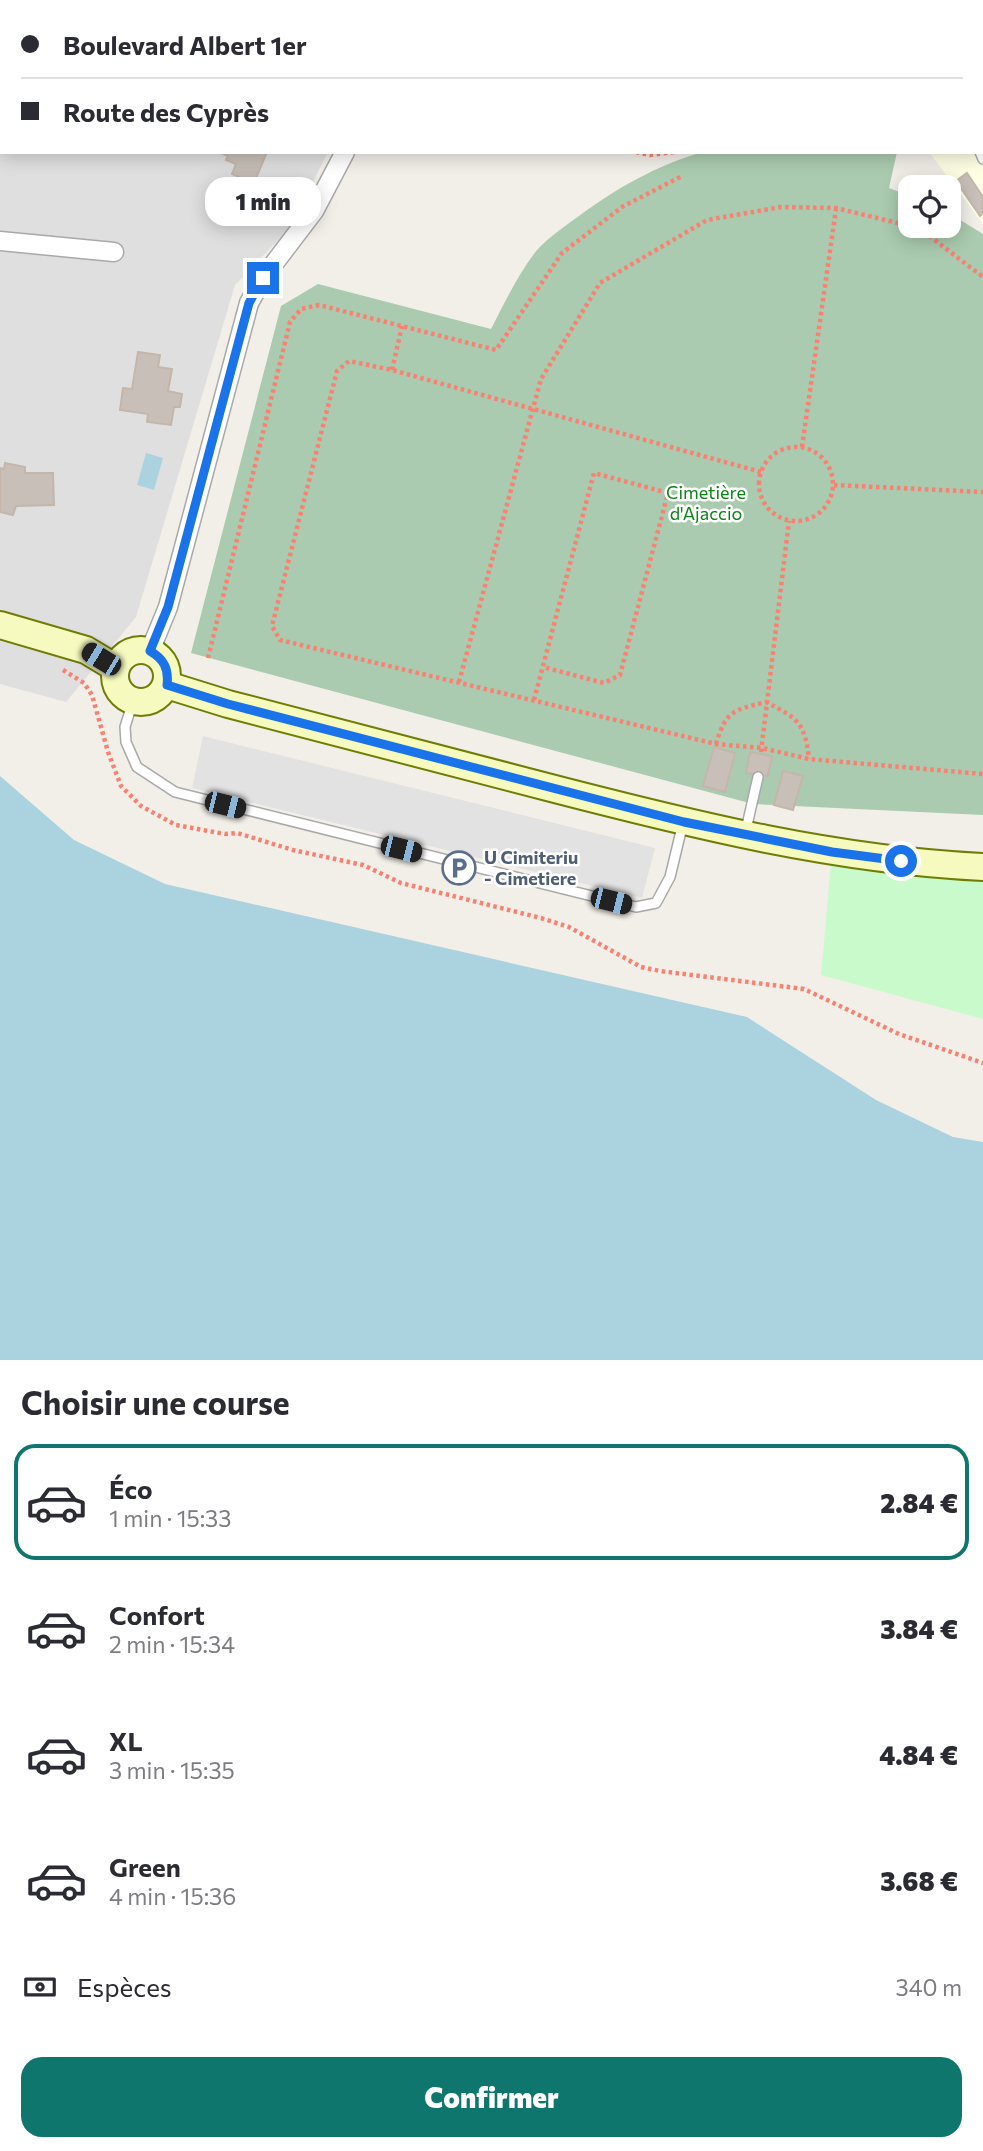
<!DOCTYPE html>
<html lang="fr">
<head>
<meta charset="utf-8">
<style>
  body { margin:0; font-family:Commissioner,sans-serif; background:#f7f7f7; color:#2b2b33; height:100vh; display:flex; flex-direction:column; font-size:26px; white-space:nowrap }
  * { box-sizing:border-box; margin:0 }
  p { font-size:23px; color:#7c7c81 }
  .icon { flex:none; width:38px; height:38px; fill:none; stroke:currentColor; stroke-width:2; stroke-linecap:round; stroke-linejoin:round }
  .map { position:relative; height:1360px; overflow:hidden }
  .details { display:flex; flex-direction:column; background:#fff; flex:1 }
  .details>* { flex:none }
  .hud { position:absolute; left:0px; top:0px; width:984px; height:154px; box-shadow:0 4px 18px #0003; display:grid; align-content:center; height:154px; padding:0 21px; background:#fff }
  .fabs { position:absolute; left:898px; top:175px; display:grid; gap:14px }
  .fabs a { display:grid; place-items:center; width:63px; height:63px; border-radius:14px; background:#fff; box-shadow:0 4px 18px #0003; font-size:35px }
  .end { position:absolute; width:32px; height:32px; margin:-16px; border:9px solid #1a73e8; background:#fff; box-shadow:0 0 0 4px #fff }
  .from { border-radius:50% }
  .bubble { position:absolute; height:49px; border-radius:21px; background:#fff; box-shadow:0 4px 18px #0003; font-size:23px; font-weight:800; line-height:49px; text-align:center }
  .car { position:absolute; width:21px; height:42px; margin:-21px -10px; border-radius:9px; box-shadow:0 0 5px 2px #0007; background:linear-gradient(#222 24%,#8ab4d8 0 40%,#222 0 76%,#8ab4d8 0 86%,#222 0) }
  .hud b { display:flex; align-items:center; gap:24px; height:66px; font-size:26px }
  .hud b+b { border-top:2px solid #e1e1e2 }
  .hud i { width:18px; height:18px; background:#2b2b33 }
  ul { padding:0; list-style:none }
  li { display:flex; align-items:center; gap:21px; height:116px; margin:0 14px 10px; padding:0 7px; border:4px solid transparent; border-radius:21px }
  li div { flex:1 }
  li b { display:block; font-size:26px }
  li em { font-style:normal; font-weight:800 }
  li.on { border-color:#0f766e }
  li>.icon { width:63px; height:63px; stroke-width:1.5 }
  h2 { padding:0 21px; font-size:32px; line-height:84px }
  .pay { display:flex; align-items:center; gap:18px; height:77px; padding:0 21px; font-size:26px }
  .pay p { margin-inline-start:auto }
  .cta { display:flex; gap:14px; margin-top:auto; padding:14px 21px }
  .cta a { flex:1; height:80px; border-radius:21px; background:#0f766e; color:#fff; font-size:28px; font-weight:800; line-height:80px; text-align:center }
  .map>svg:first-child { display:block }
  .residential { fill:#e0dfdf }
  .education { fill:#ffffe5 }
  .cemetery { fill:#aacbaf }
  .park { fill:#c8facc }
  .pitch { fill:#88e0be }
  .parking { fill:#e2e2e2 }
  .water { fill:#aad3df }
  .building { fill:#c7bfb8; stroke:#c4b6ab; stroke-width:2 }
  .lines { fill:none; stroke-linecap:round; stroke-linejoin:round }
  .lane-casing { stroke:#a9a9a9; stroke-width:12 }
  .street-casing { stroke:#a9a9a9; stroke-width:21 }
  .secondary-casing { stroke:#707d05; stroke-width:30 }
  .path { stroke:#fa8072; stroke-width:4.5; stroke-dasharray:3.5 3.5; stroke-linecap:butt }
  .lane { stroke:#fff; stroke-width:9 }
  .street { stroke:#fff; stroke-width:18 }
  .secondary { stroke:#f7fabf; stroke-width:26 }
  .route { stroke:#1a73e8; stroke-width:9 }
  .labels { text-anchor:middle; stroke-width:5; stroke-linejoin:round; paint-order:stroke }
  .park-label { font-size:18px; fill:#0c8416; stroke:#fff }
  .service-label { font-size:18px; font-weight:bold; fill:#4e5e75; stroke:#fff; text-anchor:start }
</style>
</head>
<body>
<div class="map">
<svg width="983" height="1360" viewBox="0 0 983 1360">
  <rect width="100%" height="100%" fill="#f2efe9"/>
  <path class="residential" d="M0,0H609L2,2V152H328L289,229L235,285L136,617L66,702L0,684Z"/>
  <path class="education" d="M982,79H983V224L929,152H982Z"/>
  <path class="cemetery" d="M703,152H897L889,188L910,196V226H948L949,213L983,234V815L753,804L191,653L281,306L318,284L491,329C505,302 518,274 537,250C549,237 565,226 579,216C617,188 657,165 703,152Z"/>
  <path class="park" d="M832,852L983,867V1019L821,975Z"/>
  <path class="pitch" d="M748,0H912L913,2H749Z"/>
  <path class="parking" d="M203,736L655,848L642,898L192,788Z"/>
  <path class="water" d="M146,453L163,458L154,490L137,485Z
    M0,776L74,840L165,884L747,1017L876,1100L953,1137L983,1142V1360H0Z"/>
  <path class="building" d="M62,0H122L116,2Z
    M493,0H536V2H494Z
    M219,152H267L254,183L232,174L236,164L226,160L228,156Z
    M967,173L983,197V213L980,216L956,181Z
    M138,352L160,355L158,367L172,369L168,391L182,394L180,407H174L171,425L147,422L148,414L120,410L123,388L132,389Z
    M5,463L25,467V473H53L54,505L16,506L13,515L0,512V468L4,469Z
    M714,747L735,753L725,792L703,786Z
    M750,752L772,756L768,776L746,773Z
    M783,771L803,776L793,810L774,805Z"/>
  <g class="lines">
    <defs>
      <path id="lane" d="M982,123L983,121
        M980,152L983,159
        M133,701L125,727L126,742L137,767L175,792L636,907L656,903L670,877L683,823
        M745,834L758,777"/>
      <path id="street" d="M408,0V2
        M565,0V2
        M0,31H2
        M0,241L114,252
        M150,651L168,607L249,303L263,278L314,211L345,152"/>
      <path id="secondary" d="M0,625L86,650L116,668
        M115 676a26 26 0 1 1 52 0a26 26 0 1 1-52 0Z
        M167,685L228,704C336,732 444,760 551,788C694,825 835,860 983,867"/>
    </defs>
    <use href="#lane" class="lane-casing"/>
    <use href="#street" class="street-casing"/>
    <use href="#secondary" class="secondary-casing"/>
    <path class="path" d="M982,55H983
      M636,152L650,155L674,152
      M911,226L919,228L983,277
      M392,370L402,326
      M759 484a37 37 0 1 1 74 0a37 37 0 1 1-74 0Z
      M802,447L836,209
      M761,472L392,370L349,361L337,371L272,626L280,640L716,744L762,748L809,759L983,774
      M834,485L983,492
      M208,658L290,322L301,309L319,305L496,350L562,253L622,207L682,176
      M63,670L84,683L92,695L108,752L121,786L141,806L176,825L225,834L237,833L293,850L363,865L401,883L541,918L569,927L641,967L660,971L804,989L899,1034L983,1063
      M459,682L541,379L600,283L707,220L781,207L836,208L910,226
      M534,700L594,473L668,493L620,675L604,683L543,667
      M716,744C726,710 734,710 766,702C797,718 805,722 809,759
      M761,752L789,521"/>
    <use href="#lane" class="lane"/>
    <use href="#street" class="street"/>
    <use href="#secondary" class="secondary"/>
  </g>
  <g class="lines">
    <path class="route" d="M263,278L249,303L168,607L150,651C164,659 169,669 167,685L228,704L684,822L832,852L901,861"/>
  </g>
  <defs>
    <symbol id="parking-ring" viewBox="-11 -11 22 22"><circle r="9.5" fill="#fff" stroke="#5c6f8a" stroke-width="1.5"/><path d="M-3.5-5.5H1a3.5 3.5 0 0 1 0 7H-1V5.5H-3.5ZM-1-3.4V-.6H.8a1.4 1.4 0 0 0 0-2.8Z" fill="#5c6f8a"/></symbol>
  </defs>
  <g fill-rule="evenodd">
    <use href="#parking-ring" x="440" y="849" width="38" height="38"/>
  </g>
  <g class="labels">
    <g class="park-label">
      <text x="706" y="499">Cimetière<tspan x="706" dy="21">d'Ajaccio</tspan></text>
    </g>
    <g class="service-label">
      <text x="484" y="864">U Cimiteriu<tspan x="484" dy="21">- Cimetiere</tspan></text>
    </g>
  </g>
</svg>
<div class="fabs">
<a><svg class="icon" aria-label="locate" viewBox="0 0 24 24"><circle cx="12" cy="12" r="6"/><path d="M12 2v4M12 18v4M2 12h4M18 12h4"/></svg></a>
</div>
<i class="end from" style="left:901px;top:861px"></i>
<i class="end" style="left:263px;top:278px"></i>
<div class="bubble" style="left:205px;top:177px;width:116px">1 min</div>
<i class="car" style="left:101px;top:659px;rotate:301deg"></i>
<i class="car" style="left:225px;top:805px;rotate:104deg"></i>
<i class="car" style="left:401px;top:849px;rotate:104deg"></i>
<i class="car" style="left:611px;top:901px;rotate:104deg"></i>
<div class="hud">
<b><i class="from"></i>Boulevard Albert 1er</b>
<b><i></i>Route des Cyprès</b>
</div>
</div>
<section class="details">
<h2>Choisir une course</h2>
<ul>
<li class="on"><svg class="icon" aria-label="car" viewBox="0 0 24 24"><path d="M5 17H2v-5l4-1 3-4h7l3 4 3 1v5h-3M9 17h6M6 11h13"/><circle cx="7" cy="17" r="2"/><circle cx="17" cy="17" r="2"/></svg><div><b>Éco</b><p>1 min · 15:33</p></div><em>2.84 €</em></li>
<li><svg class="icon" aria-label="car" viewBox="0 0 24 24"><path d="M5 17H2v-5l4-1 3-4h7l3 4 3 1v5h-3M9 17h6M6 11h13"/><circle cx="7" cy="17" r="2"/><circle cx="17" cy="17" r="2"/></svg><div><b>Confort</b><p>2 min · 15:34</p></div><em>3.84 €</em></li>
<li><svg class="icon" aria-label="car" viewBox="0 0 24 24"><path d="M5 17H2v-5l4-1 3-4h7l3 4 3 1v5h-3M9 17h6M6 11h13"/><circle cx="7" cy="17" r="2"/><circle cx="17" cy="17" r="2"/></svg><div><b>XL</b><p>3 min · 15:35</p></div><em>4.84 €</em></li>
<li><svg class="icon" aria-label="car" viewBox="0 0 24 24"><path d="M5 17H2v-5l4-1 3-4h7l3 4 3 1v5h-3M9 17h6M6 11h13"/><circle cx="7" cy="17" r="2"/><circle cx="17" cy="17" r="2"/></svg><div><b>Green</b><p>4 min · 15:36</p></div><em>3.68 €</em></li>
</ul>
<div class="pay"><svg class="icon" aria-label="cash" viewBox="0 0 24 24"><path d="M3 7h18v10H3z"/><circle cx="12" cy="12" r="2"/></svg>Espèces<p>340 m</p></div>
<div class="cta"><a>Confirmer</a></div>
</section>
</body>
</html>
